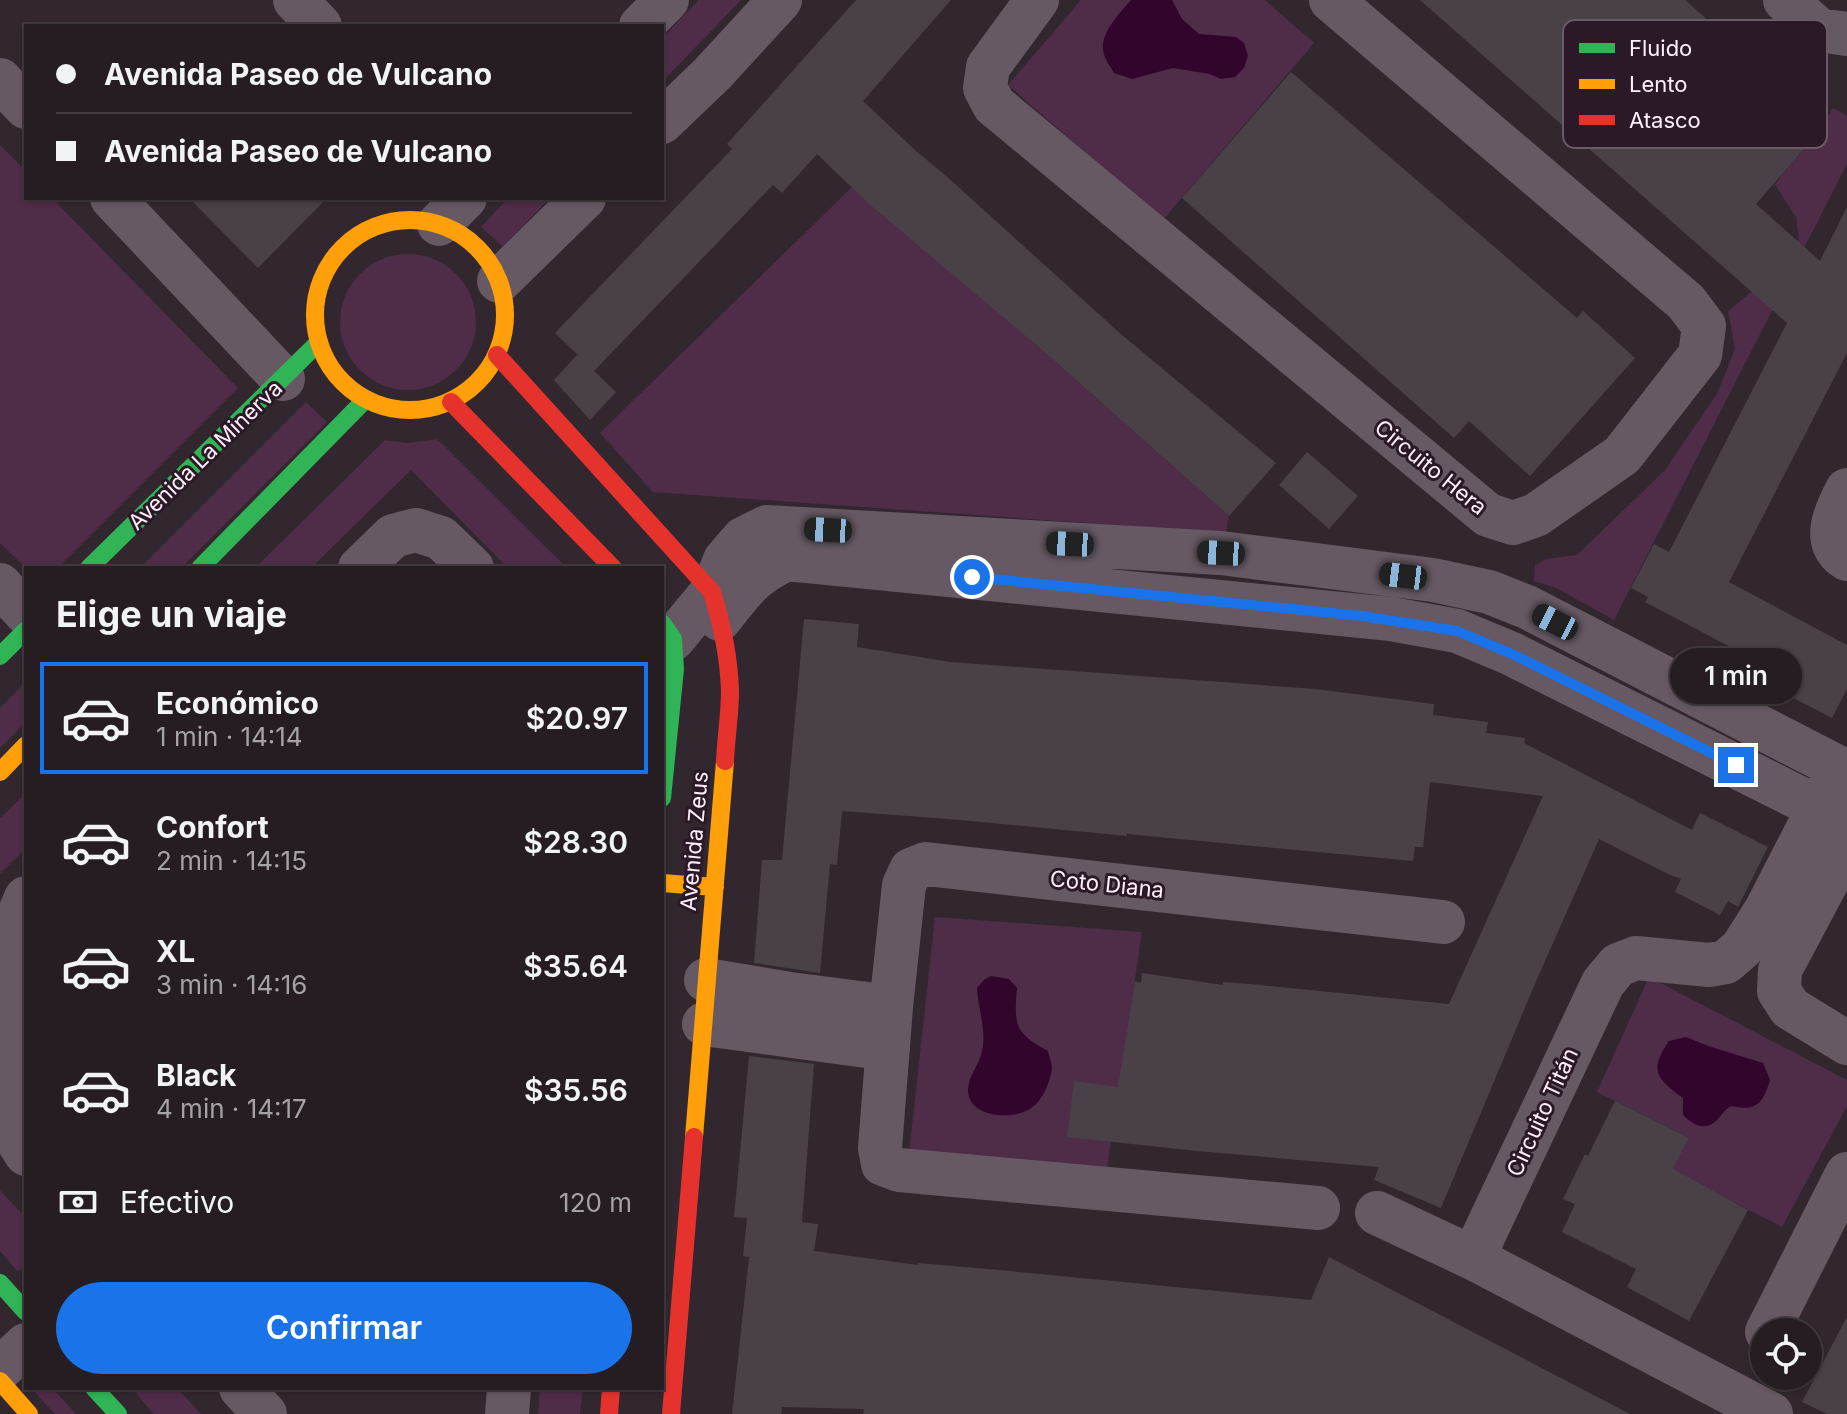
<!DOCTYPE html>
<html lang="es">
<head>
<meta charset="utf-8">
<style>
  body { margin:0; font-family:Inter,sans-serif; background:#2e262b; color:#f1f3f6; height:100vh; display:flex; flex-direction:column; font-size:30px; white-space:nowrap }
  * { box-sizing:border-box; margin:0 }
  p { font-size:26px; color:#a4a2a6 }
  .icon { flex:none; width:44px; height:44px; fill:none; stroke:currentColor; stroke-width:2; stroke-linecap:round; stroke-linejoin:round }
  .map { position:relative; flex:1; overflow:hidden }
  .sheet { position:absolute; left:24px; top:566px; width:640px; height:824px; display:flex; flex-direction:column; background:#261d23; border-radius:0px; box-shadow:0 2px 6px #0004,0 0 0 2px #423b41 }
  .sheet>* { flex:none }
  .hud { position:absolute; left:24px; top:24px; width:640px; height:176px; border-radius:0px; box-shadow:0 2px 6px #0004,0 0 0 2px #423b41; display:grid; align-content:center; height:176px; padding:0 32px; background:#261d23 }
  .fabs { position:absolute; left:1750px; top:1318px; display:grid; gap:16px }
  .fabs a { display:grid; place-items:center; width:72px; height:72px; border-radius:50%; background:#261d23; box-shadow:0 2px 6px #0004,0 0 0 2px #423b41; font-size:40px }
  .end { position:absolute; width:36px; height:36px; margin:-18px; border:10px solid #1a73e8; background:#fff; box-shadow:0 0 0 4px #fff }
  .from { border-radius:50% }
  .bubble { position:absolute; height:56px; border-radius:28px; background:#261d23; box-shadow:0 2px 6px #0004,0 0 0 2px #423b41; font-size:26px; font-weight:600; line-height:56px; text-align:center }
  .car { position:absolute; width:24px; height:48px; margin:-24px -12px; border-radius:10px; box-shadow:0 0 6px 2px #0007; background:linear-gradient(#222 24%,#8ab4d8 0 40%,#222 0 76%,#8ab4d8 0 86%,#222 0) }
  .hud b { display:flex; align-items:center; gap:28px; height:76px; font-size:30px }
  .hud b+b { border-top:2px solid #423b41 }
  .hud i { width:20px; height:20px; background:#f1f3f6 }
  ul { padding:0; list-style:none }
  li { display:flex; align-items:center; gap:24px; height:112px; margin:0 16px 12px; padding:0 16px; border:4px solid transparent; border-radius:0px }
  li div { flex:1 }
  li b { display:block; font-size:30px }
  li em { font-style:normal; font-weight:600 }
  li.current { border-color:#1a73e8 }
  li>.icon { width:72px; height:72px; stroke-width:1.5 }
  h2 { padding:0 32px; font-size:36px; line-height:96px }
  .pay { display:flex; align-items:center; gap:20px; height:88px; padding:0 32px; font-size:30px }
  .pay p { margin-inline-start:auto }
  .cta { display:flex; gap:16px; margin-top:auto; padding:16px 32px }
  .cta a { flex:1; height:92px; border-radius:48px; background:#1a73e8; color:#fff; font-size:32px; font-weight:600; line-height:92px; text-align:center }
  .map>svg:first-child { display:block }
  .green { fill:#4f2c48 }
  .water { fill:#32052c }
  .building { fill:#4a4148 }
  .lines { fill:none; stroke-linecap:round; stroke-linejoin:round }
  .street { stroke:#665964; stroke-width:44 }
  .fast { stroke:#30b455; stroke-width:18 }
  .slow { stroke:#ff9f0a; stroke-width:18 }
  .jam { stroke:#e5322d; stroke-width:18 }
  .route { stroke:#1a73e8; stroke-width:10 }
  .labels { text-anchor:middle; stroke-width:6; stroke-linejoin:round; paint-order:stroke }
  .street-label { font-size:22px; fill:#fdf0fa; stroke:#2c1928 }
  .key { fill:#2c1928; stroke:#6b5a67; stroke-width:2 }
  .key-label { font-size:22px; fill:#fdf0fa }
</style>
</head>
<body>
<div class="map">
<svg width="1847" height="1414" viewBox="0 0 1847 1414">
  <rect width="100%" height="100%" fill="#32272f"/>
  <path class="green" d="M699,0H741L662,82V38Z
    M1081,0H1265L1314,43L1163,220L1008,85Z
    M1833,108L1847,116V164L1614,620L1556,588L1534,581L1535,565L1546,559L1577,555L1665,470L1717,394L1735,349L1728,311L1758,286L1799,240L1796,217L1775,185L1781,176L1812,140Z
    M0,145L26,171V198H52L238,388L58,568H26L0,543Z
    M852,187L1049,356L1229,516L1226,533L653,492L600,433Z
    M508,198H550L503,247L481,227Z
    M340 322a68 68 0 1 1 136 0a68 68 0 1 1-136 0Z
    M306,402L327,422L181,568H140Z
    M437,439L567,568H508L411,470L311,568H255L385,440L407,443Z
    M26,682V722L0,748V708Z
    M26,793V848L0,874V818Z
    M935,917L1142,932L1106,1175L909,1153Z
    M1649,977L1847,1080V1106L1782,1227L1672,1170L1689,1138L1597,1092Z
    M0,1190L26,1218V1265L18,1272L0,1251Z
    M31,1388H52L76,1414H55Z
    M131,1388H177L201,1414H154Z
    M540,1388H583L580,1414H538Z"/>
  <path class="water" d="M1131,0H1172L1182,19L1199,34L1236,37L1244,43L1248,56L1244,68L1235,77L1221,79L1210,74L1173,68L1132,79L1114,73C1110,66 1104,58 1103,50C1101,32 1120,13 1131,0Z
    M991,976L1009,979L1017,988C1014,1024 1014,1033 1048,1051C1049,1057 1052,1064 1052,1069C1052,1070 1049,1080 1049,1081C1045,1093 1039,1104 1028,1110C1010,1120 968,1117 968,1090C968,1078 978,1066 981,1055C988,1034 978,1009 977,988L985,979Z
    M1686,1037L1708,1046L1763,1063L1770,1080C1763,1103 1757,1112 1731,1106C1724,1110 1723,1114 1717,1120C1705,1132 1693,1125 1683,1115V1098C1656,1079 1649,1070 1669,1041Z"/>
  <path class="building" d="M856,0H951L863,101L916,151L945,175L1122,335L1276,463L1229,516L1049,356L868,203L817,154L782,193L773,185L594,371L616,392L590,420L554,380L577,355L581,358L555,333L732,149L727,144Z
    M1420,0H1685L1809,110L1795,126L1812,140L1756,204L1820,261L1847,207V353L1729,582L1847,645V689L1832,718L1730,665L1736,650L1645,602L1648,597L1631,588L1654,544L1669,552L1787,323Z
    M1291,72L1577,318L1583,311L1635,358L1530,476L1469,421L1454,438L1182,198Z
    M189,198H327L258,268Z
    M1307,452L1358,496L1329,529L1279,485Z
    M804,619L859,624L857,647L951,662L1315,689L1434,704L1433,715L1488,722L1486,733L1525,738L1524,743L1692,830L1700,813L1768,847L1738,907L1728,901L1720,915L1675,892L1681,879L1666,873L1599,839L1534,986L1441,1208L1374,1180L1379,1167L1197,1151L1067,1137L1074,1081L1118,1087L1135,981L1141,983L1142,973L1223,985V982L1250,984L1449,1004L1543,796L1430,782L1423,847H1415L1413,861L1127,834V836L961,820L842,811L837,865L830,864L820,973L754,963L762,860H782Z
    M749,1056L814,1064L802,1222L818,1224L814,1251L918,1265V1263L999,1270L1311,1300L1329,1257L1630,1414H863L864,1409L782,1407L781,1414H732L749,1257L743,1256L747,1218L734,1217Z
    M1615,1101L1689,1138L1673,1169L1748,1210L1689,1321L1627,1287L1636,1269L1562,1232L1575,1204L1563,1199L1585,1154L1588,1156Z
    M1847,1317V1414H1827L1802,1402Z"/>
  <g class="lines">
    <path class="street" d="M295,0L320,26
      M1037,0L988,67L985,88L994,105L1488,515L1513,523L1536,515L1622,455L1700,355L1704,326L1686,302L1331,0
      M1785,0L1819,30L1847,34
      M641,26L667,0
      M0,80L26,107
      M662,122L713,73L780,0
      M112,198L283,379
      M439,224L465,198
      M499,281L584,198
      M1847,490C1836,511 1820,543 1847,559
      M360,568L393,536L416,530L441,538L472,568
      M0,585L26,613
      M720,619C743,590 753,574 787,559L1391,619L1457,631L1512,654L1847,822
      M673,639L712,592L725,560L743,539L767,527L1221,553L1433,580L1489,592L1527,607L1847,772
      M1847,844L1780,970L1779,991L1790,1008L1847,1043
      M26,898L14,926L3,1105L13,1133L26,1154
      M706,980L790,994L891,1007
      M704,1024L888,1049
      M1318,1208L899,1170L883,1164L880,1148L891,1007L904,885L911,870L926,864L1443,922
      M1377,1213L1473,1258L1771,1414
      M1473,1258L1603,983L1618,965L1636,958L1709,965L1726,962L1742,948L1766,910L1833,780
      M1767,1332L1847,1174
      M0,1369L26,1345
      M241,1388L265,1414
      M507,1414L509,1388"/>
    <path class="fast" d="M89,568L319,342
      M200,568L365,400
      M662,623L673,639L675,669L662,798
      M0,656L26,630
      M0,1283L26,1312
      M94,1388L118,1414"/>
    <path class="slow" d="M315 315a95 95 0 1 1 190 0a95 95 0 1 1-190 0Z
      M0,772L26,745
      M662,883L715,887
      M694,1137L725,761
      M0,1381L29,1414"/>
    <path class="jam" d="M497,355L712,592C722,624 729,658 730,691C730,714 726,738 725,761
      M451,402L613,568
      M609,1414L611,1388
      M671,1414L694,1137"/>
  </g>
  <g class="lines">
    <path class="route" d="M972,577L1362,616L1457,631L1512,654L1736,765"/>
  </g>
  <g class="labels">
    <g class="street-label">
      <text transform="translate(205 455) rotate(-44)" y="8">Avenida La Minerva</text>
      <text transform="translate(1431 467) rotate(39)" y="8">Circuito Hera</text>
      <text transform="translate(694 841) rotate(-85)" y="8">Avenida Zeus</text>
      <text transform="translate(1107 884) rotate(6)" y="8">Coto Diana</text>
      <text transform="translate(1542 1112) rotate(-65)" y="8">Circuito Titán</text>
    </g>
  </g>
  <rect x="1563" y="20" width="264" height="128" rx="12" class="key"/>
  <rect x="1579" y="43" width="36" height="10" fill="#30b455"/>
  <rect x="1579" y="79" width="36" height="10" fill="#ff9f0a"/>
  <rect x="1579" y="115" width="36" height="10" fill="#e5322d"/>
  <g class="key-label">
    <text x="1629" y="56">Fluido</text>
    <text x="1629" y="92">Lento</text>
    <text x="1629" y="128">Atasco</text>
  </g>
</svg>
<div class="fabs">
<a><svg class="icon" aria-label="locate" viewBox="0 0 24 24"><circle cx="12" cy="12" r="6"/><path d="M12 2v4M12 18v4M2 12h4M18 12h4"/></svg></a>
</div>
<i class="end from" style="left:972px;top:577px"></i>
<i class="end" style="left:1736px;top:765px"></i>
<div class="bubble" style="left:1670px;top:648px;width:132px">1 min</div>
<i class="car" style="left:828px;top:530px;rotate:273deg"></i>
<i class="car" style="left:1070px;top:544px;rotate:273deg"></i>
<i class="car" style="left:1221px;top:553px;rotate:273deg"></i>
<i class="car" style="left:1403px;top:576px;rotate:277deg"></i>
<i class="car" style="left:1555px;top:622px;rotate:297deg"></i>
<div class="hud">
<b><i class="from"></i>Avenida Paseo de Vulcano</b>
<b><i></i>Avenida Paseo de Vulcano</b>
</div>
<section class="sheet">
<h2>Elige un viaje</h2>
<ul>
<li class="current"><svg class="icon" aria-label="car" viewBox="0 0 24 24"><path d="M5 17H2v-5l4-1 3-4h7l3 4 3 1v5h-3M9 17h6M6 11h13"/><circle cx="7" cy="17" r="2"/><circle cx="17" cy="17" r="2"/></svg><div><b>Económico</b><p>1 min · 14:14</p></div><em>$20.97</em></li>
<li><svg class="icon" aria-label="car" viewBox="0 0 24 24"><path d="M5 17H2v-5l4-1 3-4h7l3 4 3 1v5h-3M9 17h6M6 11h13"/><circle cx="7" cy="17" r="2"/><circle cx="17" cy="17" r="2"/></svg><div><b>Confort</b><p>2 min · 14:15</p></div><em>$28.30</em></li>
<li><svg class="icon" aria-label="car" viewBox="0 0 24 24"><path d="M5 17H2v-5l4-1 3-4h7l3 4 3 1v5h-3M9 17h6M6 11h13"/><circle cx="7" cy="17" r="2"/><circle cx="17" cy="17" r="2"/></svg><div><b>XL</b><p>3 min · 14:16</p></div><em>$35.64</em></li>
<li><svg class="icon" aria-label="car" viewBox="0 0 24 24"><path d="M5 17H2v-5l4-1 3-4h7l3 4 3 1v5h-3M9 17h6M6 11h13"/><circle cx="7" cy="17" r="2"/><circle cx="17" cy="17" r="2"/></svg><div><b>Black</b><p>4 min · 14:17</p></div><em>$35.56</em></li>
</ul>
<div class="pay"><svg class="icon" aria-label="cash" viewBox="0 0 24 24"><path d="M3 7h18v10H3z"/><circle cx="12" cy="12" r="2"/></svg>Efectivo<p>120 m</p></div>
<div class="cta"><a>Confirmar</a></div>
</section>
</div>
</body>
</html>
